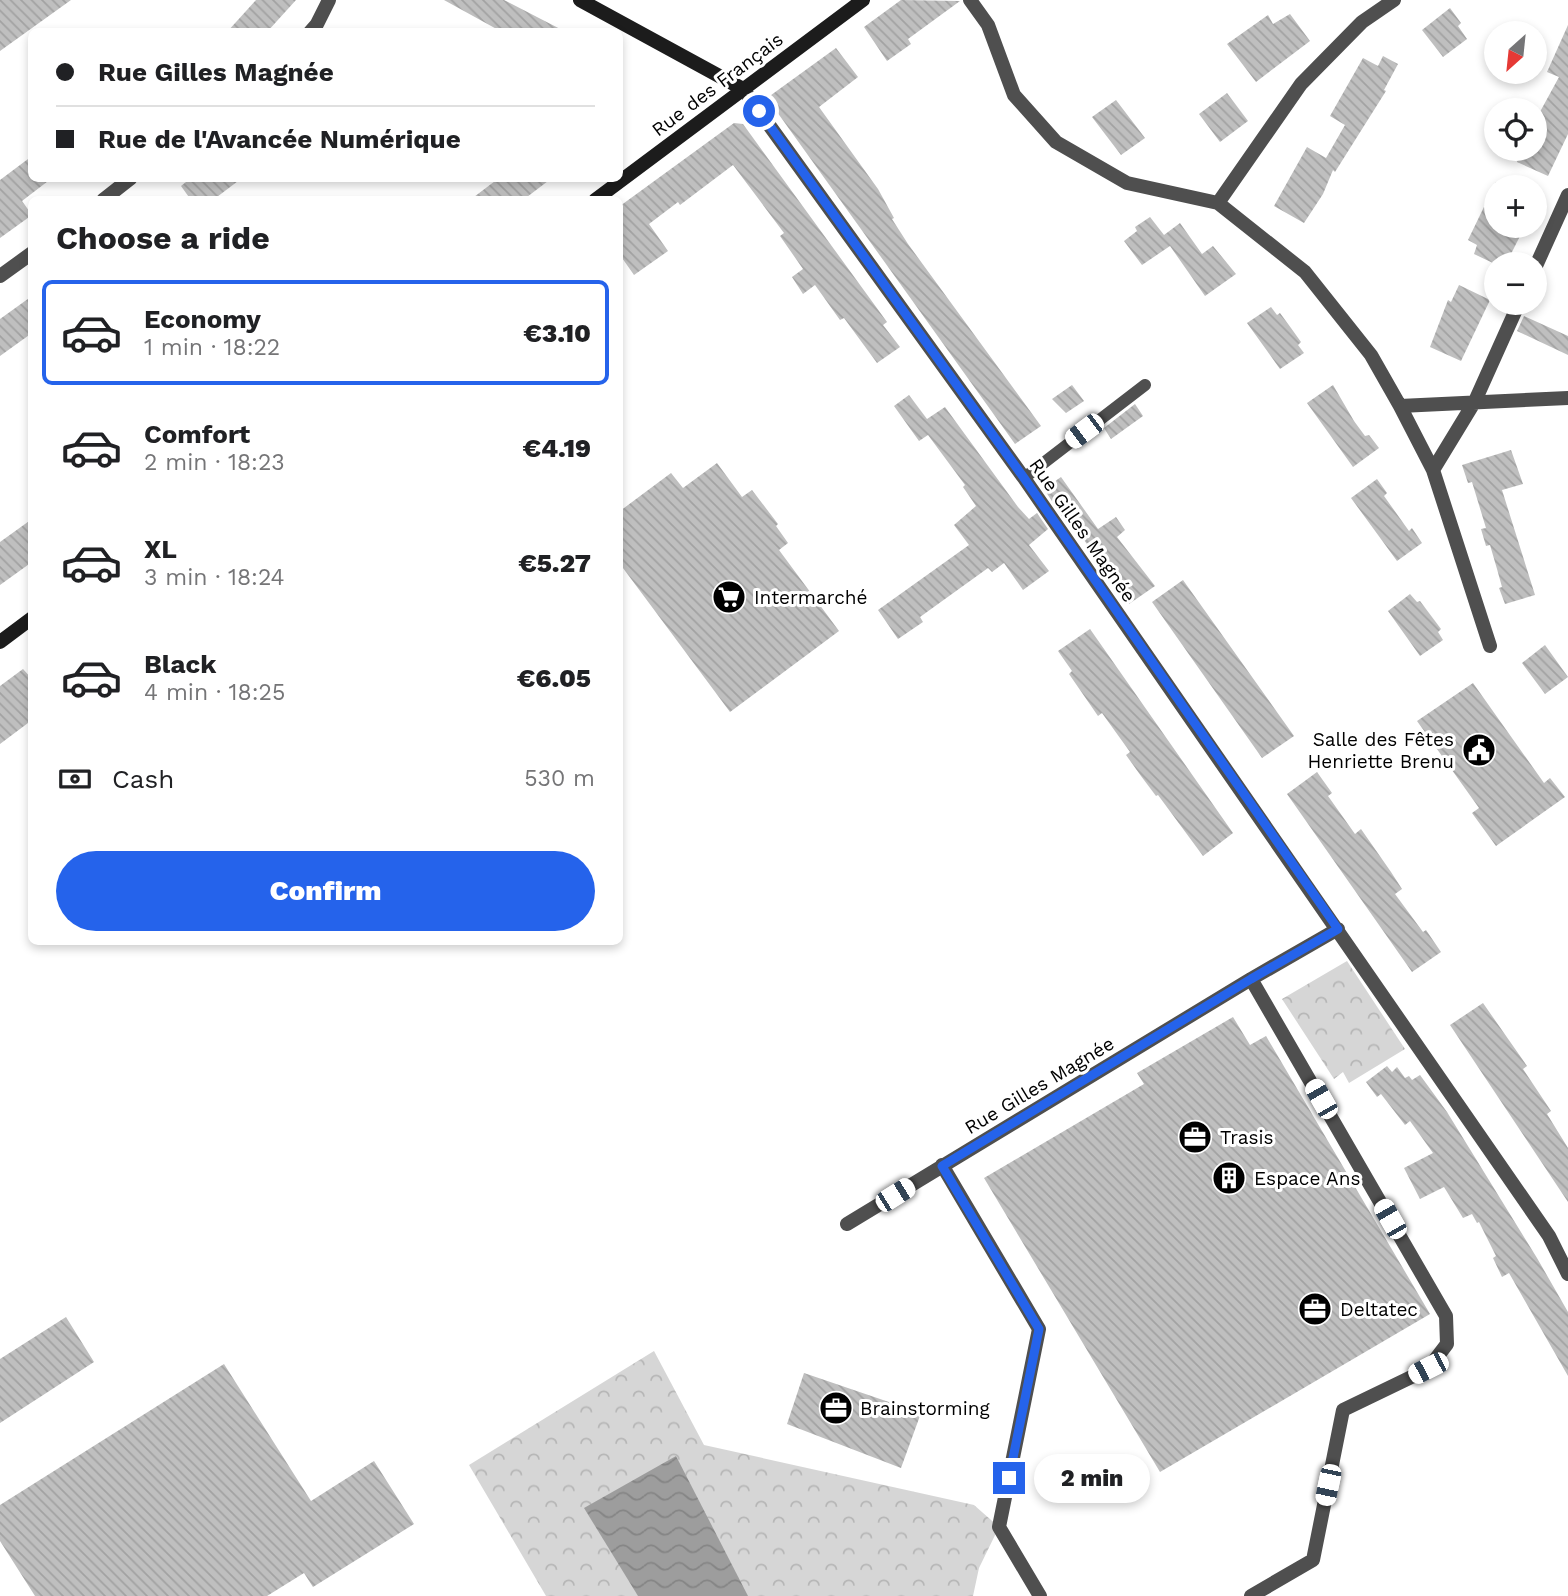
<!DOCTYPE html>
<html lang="en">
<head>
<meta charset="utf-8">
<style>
  body { margin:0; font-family:"Work Sans",sans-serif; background:#f2f2f2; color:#202124; height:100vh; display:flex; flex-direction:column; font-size:26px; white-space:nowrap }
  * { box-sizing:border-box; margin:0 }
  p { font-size:23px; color:#757577 }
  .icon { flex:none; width:38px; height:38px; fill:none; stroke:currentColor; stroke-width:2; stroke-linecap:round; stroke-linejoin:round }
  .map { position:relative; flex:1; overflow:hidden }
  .side { position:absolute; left:28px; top:196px; width:595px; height:749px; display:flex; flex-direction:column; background:#fff; border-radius:10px; box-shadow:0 4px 10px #0003 }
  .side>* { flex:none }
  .guide { position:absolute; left:28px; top:28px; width:595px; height:154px; border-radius:10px; box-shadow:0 4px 10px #0003; display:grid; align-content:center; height:154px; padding:0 28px; background:#fff }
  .needle { width:46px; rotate:207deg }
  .tools { position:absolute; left:1484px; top:21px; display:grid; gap:14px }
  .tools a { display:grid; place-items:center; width:63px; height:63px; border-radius:50%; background:#fff; box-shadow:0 4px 10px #0003; font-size:35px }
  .end { position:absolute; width:32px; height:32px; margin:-16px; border:9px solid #2563eb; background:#fff; box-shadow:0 0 0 4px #fff }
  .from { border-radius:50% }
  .bubble { position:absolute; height:49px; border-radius:24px; background:#fff; box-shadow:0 4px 10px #0003; font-size:23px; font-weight:800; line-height:49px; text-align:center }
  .car { position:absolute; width:21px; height:42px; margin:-21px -10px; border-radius:9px; box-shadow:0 0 5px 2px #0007; background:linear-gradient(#fff 24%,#345 0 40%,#fff 0 76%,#345 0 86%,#fff 0) }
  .guide b { display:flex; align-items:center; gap:24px; height:66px; font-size:26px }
  .guide b+b { border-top:2px solid #e0e0e0 }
  .guide i { width:18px; height:18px; background:#202124 }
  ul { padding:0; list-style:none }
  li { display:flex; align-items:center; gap:21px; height:105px; margin:0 14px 10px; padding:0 14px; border:4px solid transparent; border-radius:10px }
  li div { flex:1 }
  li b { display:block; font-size:26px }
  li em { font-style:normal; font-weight:800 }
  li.active { border-color:#2563eb }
  li>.icon { width:63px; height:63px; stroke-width:1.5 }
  h2 { padding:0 28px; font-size:32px; line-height:84px }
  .pay { display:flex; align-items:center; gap:18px; height:77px; padding:0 28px; font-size:26px }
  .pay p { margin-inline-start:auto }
  .button { display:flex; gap:14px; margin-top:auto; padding:14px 28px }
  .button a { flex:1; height:80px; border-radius:42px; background:#2563eb; color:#fff; font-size:28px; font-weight:800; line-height:80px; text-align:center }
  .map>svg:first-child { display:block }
  .forest { fill:url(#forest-crowns) }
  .water { fill:url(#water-waves) }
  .building { fill:url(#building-back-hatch) }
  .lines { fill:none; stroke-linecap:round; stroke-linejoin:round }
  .lane { stroke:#4f4f4f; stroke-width:12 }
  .street { stroke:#4f4f4f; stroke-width:14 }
  .secondary { stroke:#1c1c1c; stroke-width:14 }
  .route { stroke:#2563eb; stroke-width:9 }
  .labels { text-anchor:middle; stroke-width:6; stroke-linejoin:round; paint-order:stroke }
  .street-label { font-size:19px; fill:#000; stroke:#fff }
  .poi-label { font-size:19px; fill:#000; stroke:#fff; text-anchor:start }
</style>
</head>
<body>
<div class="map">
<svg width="1568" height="1596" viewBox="0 0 1568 1596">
  <defs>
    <pattern id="forest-crowns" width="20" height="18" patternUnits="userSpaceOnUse" patternTransform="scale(1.75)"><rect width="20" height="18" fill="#d6d6d6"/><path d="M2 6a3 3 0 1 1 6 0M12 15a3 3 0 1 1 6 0" fill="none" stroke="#b6b6b6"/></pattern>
    <pattern id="water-waves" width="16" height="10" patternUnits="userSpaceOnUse" patternTransform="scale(1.75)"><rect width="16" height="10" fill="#9d9d9d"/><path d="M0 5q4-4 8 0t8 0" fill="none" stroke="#858585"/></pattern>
    <pattern id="building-back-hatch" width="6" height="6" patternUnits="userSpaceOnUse" patternTransform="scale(1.75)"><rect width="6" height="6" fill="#bfbfbf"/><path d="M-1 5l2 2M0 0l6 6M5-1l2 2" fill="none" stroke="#a2a2a2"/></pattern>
  </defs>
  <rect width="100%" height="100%" fill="#fff"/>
  <path class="forest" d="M1347,961L1405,1049L1349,1083L1343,1072L1334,1079L1282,999Z
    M654,1351L704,1445L974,1505L999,1527L979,1568L973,1596H546L469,1465Z"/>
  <path class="water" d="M676,1456L748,1596H638L584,1508Z"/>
  <path class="building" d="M0,0H71L0,51Z
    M256,0H296L267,32H227Z
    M444,0H504L566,32H502Z
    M901,0L960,1L908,39L911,44L887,61L864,27Z
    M1450,8L1461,23L1458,26L1467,39L1443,57L1422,30Z
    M1290,14L1310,41L1256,82L1227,44L1268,15L1273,24Z
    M1568,25V134L1548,176L1517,162L1522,149H1535V121L1559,77L1547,72Z
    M836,48L858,77L819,107L878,189L894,218L892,219L908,244L1041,426L1015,444L767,98Z
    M1383,56L1398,64L1384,90L1386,91L1335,172L1333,170L1323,194L1304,223L1274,206L1307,147L1326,158L1345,125L1330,116L1363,58L1378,66Z
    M1227,93L1248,121L1220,142L1199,114Z
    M1116,100L1145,138L1121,155L1092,117Z
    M734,123L743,124L887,322L883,325L900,347L877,363L844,318L840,320L815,285L803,294L792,277L803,269L780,236L784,233L733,165L680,205L678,202L649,224L668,251L634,275L620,255V206Z
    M32,156V178H52L22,201L32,215L0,238V180Z
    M191,178H242L213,200H191L181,186Z
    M499,178H552L523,200H470Z
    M1496,182V226H1525L1506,264H1495L1474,254L1477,245L1468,240Z
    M1150,217L1164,235L1180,223L1202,254L1213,246L1236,274L1205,296L1170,246L1142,265L1124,241L1137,231L1135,227Z
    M1459,285L1490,300L1461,361L1430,347L1448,300L1451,302Z
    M32,296V333L0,356V319Z
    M1271,307L1277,315L1280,313L1291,328L1301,342L1298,345L1304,353L1280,369L1247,323Z
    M1524,316L1568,336V355L1517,331Z
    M1072,385L1084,401L1066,413L1052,399Z
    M1333,385L1354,421L1365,436L1369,435L1379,448L1353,467L1307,403Z
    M909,395L927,419L945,407L1018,507L1029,519L1037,513L1048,529L1029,545L1049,571L1023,590L1004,563L992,572L988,568L920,617L923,622L898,639L878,610L969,545L954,525L976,506L963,487L965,485L928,435L919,441L894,406Z
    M1135,404L1143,416L1111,439L1104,428Z
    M1511,450L1523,484L1502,490L1535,595L1505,604L1499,588L1502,587L1497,569L1490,545L1486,546L1481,529L1486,528L1472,482L1468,483L1462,465Z
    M717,463L742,497L752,490L778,524L776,526L788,543L779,550L839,631L730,712L620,564V511L671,473L683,488Z
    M1061,477L1098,529L1116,517L1125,530L1117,537L1155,586L1129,604L1077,530L1066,516L1063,518L1044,489Z
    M1377,479L1387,493L1384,496L1409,531L1412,528L1422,543L1397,561L1351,498Z
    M32,519V562L0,585V542Z
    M1183,580L1294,736L1262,758L1152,602Z
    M1410,594L1417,602L1420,601L1441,629L1438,632L1443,640L1420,656L1388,611Z
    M1090,629L1233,833L1203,856L1158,795L1156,796L1141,776L1126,755L1130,752L1102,713L1098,716L1069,674L1072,671L1058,651Z
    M1545,645L1568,677L1545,694L1522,663Z
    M23,669L32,679V720L0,744V686Z
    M1473,683L1544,783L1550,778L1565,797L1496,846L1472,813L1479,808L1417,721Z
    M1317,772L1332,793L1328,796L1355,834L1361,829L1391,872L1402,889L1395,894L1423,932L1426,930L1441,952L1412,972L1287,794Z
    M1483,1003L1527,1066L1523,1069L1551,1111L1547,1114L1568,1148V1202L1450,1025Z
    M1233,1017L1250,1045L1266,1036L1430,1314L1160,1472L984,1178L1144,1084L1137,1073Z
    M1387,1066L1392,1072L1397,1067L1405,1078L1409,1076L1412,1080L1420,1075L1447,1112L1537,1258L1568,1312V1376L1509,1273L1502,1277L1493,1258L1496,1256L1479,1222L1477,1223L1472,1214L1463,1218L1444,1187L1420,1199L1404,1168L1433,1153L1410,1121L1405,1125L1381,1094L1377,1097L1366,1082Z
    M66,1317L94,1362L0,1423V1359Z
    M224,1364L311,1501L374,1461L414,1524L313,1587L304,1573L267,1596H35L0,1541V1505Z
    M804,1373L921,1413L901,1468L787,1424Z"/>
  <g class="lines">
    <path class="lane" d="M1024,478L1145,385"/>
    <path class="street" d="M970,0L988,25L1014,95L1056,142L1127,183L1218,203L1305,272L1371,355L1400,406L1433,470L1490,646
      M310,32L317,24L329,0
      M743,89L1024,478L1549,1236L1568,1274
      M103,200L131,178
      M1218,203L1301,84L1362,22L1394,0
      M1535,268L1568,195
      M0,276L32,253
      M1400,406L1568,398
      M1433,470L1475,401L1519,303
      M942,1165L1039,1329L999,1527L1040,1596
      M847,1224L1251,979L1338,929
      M1251,1596L1313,1560L1343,1410L1428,1369L1447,1344L1446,1316L1251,979"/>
    <path class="secondary" d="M580,0L743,89
      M595,200L863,0
      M0,642L32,618"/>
  </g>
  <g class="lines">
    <path class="route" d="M759,111L1024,478L1338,929L1251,979L942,1166L1039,1329L1009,1478"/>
  </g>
  <defs>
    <symbol id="supermarket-disc" viewBox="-11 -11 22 22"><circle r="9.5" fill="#000" stroke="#fff"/><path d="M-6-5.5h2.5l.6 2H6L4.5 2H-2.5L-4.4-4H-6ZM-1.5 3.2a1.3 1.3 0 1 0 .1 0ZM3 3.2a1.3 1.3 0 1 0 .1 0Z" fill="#fff"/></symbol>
    <symbol id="civic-disc" viewBox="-11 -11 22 22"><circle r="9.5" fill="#000" stroke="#fff"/><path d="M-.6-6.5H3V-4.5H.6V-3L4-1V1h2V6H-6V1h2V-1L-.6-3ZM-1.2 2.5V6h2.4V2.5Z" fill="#fff"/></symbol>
    <symbol id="office-disc" viewBox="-11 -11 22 22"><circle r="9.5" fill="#000" stroke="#fff"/><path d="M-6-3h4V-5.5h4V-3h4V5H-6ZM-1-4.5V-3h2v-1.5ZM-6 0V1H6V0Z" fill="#fff"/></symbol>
    <symbol id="building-disc" viewBox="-11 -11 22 22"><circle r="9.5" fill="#000" stroke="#fff"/><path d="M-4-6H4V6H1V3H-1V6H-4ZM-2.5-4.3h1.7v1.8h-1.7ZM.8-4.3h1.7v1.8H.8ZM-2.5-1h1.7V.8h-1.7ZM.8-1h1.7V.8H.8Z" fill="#fff"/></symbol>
  </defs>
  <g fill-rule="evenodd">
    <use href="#supermarket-disc" x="710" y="578" width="38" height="38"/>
    <use href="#civic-disc" x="1460" y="731" width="38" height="38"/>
    <use href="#office-disc" x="1176" y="1118" width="38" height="38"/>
    <use href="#building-disc" x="1210" y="1159" width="38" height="38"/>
    <use href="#office-disc" x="1296" y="1290" width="38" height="38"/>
    <use href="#office-disc" x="817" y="1389" width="38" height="38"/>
  </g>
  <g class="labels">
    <g class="street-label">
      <text transform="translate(717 84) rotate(-37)" y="7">Rue des Français</text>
      <text transform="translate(1083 530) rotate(55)" y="7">Rue Gilles Magnée</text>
      <text transform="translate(1039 1085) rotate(-31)" y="7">Rue Gilles Magnée</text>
    </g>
    <g class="poi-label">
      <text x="754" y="604">Intermarché</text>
      <text x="1454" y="746" text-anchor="end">Salle des Fêtes<tspan x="1454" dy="22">Henriette Brenu</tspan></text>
      <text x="1220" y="1144">Trasis</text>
      <text x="1254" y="1185">Espace Ans</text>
      <text x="1340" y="1316">Deltatec</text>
      <text x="860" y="1415">Brainstorming</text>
    </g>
  </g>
</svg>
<div class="tools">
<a><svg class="needle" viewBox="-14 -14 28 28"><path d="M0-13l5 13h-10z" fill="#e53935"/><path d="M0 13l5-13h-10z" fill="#757577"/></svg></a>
<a><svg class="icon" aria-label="locate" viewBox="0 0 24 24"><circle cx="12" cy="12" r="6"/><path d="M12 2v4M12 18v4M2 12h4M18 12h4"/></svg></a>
<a>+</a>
<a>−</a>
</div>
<i class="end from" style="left:759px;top:111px"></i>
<i class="end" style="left:1009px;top:1478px"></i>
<div class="bubble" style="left:1034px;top:1454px;width:116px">2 min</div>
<i class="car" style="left:1084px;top:431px;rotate:233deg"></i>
<i class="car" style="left:1321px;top:1099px;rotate:330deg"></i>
<i class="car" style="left:895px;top:1195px;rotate:58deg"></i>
<i class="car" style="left:1390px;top:1219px;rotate:330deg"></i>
<i class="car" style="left:1428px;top:1368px;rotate:243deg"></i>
<i class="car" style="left:1328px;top:1485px;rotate:192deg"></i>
<div class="guide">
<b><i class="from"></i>Rue Gilles Magnée</b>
<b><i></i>Rue de l'Avancée Numérique</b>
</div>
<section class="side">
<h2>Choose a ride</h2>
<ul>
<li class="active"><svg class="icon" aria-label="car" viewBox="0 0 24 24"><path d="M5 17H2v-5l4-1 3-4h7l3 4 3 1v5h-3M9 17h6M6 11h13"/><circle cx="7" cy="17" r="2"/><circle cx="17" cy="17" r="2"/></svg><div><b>Economy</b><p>1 min · 18:22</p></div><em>€3.10</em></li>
<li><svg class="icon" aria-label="car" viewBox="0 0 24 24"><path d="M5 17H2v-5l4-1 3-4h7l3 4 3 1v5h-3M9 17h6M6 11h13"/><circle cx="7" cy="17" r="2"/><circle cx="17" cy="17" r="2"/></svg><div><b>Comfort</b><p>2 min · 18:23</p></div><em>€4.19</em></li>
<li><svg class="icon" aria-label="car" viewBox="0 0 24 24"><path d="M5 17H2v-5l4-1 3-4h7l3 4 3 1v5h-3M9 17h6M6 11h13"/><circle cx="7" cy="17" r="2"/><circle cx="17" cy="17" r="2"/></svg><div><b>XL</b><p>3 min · 18:24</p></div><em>€5.27</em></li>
<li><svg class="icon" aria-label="car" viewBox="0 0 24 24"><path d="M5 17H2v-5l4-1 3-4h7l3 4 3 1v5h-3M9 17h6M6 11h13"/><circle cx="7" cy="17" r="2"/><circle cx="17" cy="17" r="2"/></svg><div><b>Black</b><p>4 min · 18:25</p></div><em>€6.05</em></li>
</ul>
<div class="pay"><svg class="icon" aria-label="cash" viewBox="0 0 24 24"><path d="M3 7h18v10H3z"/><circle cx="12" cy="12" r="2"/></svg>Cash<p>530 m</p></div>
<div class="button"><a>Confirm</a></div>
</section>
</div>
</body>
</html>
